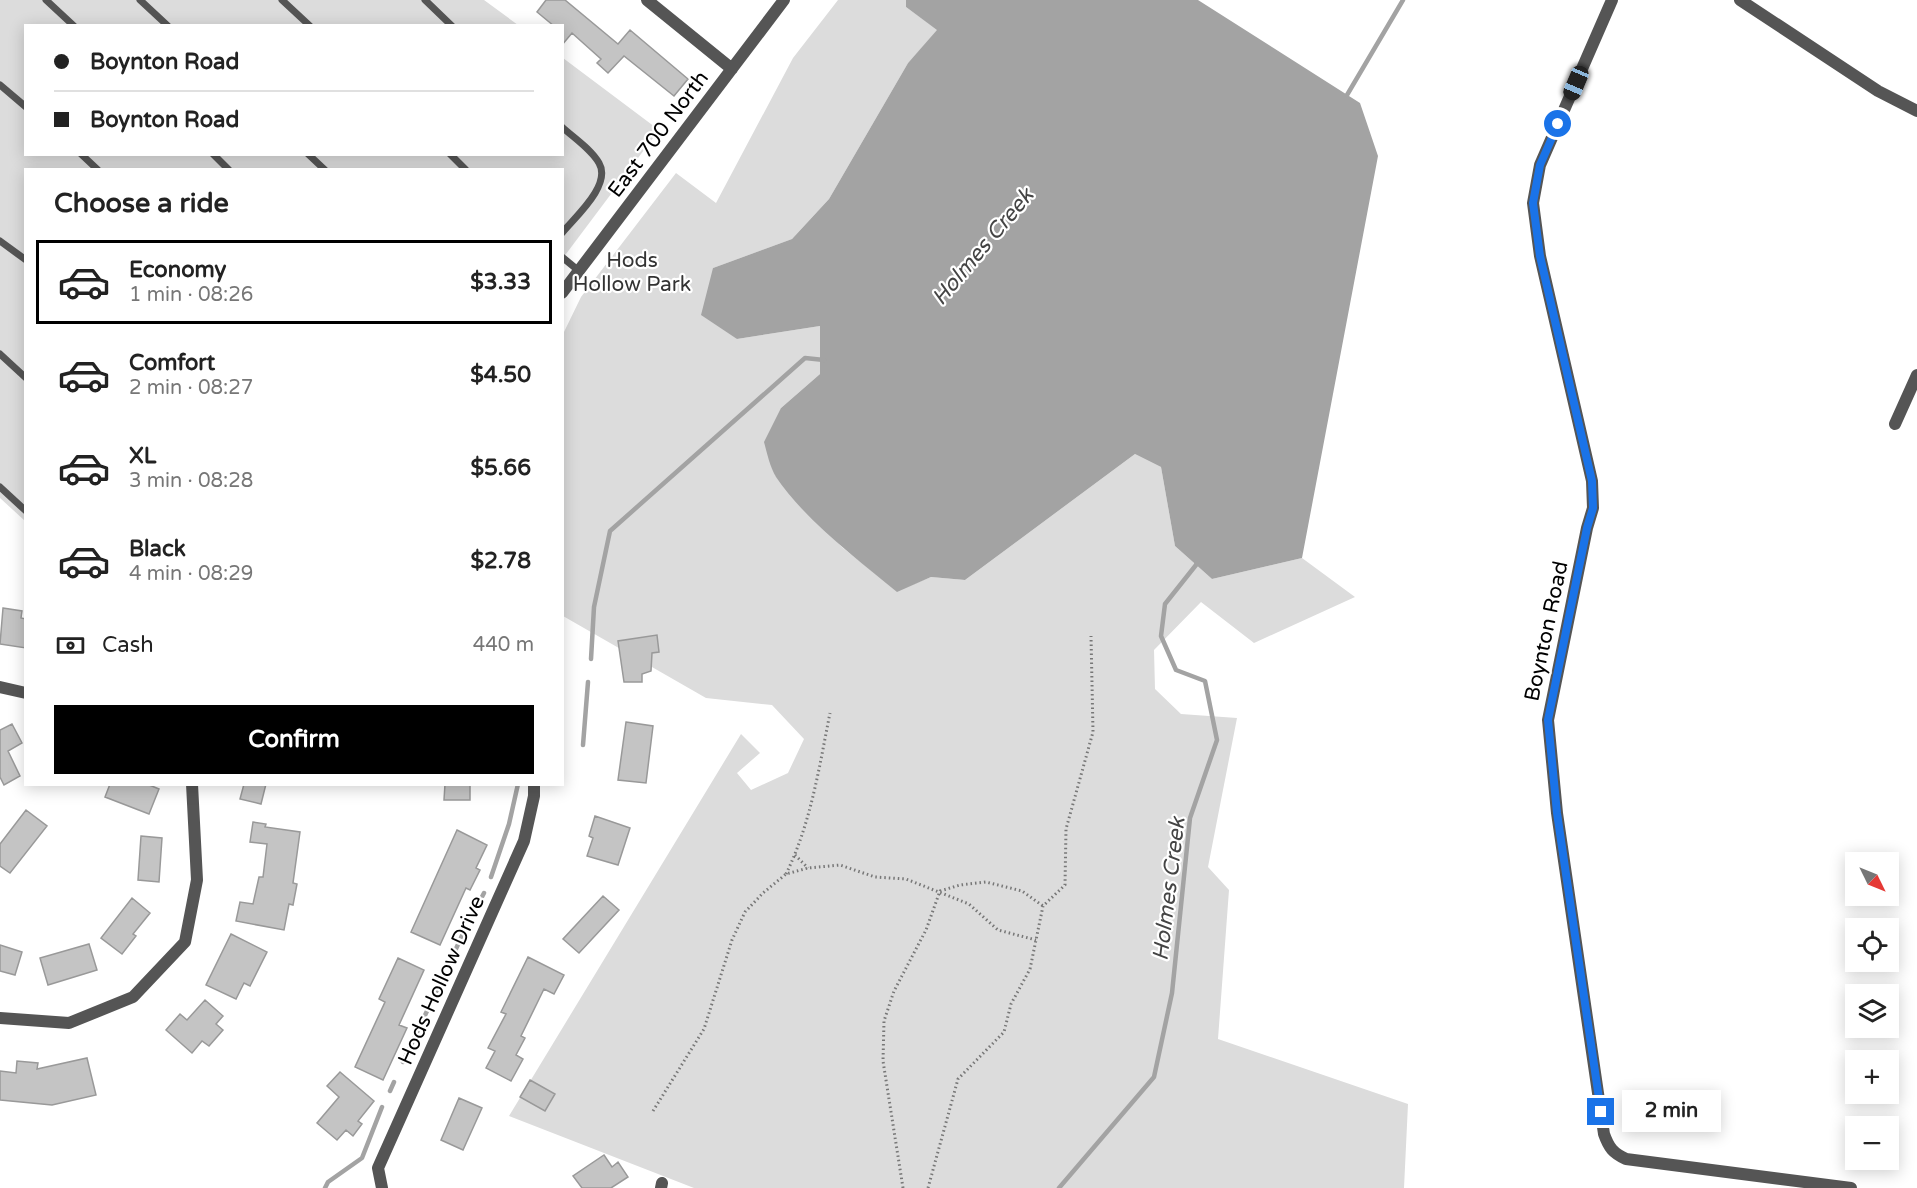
<!DOCTYPE html>
<html lang="en">
<head>
<meta charset="utf-8">
<style>
  body { margin:0; font-family:"Varela Round",sans-serif; background:#f2f2f2; color:#222; height:100vh; display:flex; flex-direction:column; font-size:22px; white-space:nowrap }
  * { box-sizing:border-box; margin:0 }
  p { font-size:20px; color:#767676 }
  .icon { flex:none; width:33px; height:33px; fill:none; stroke:currentColor; stroke-width:2; stroke-linecap:round; stroke-linejoin:round }
  .map { position:relative; flex:1; overflow:hidden }
  .sheet { position:absolute; left:24px; top:168px; width:540px; height:618px; display:flex; flex-direction:column; background:#fff; border-radius:0px; box-shadow:0 3px 15px #0003 }
  .sheet>* { flex:none }
  .guide { position:absolute; left:24px; top:24px; width:540px; height:132px; border-radius:0px; box-shadow:0 3px 15px #0003; display:grid; align-content:center; height:132px; padding:0 30px; background:#fff }
  .needle { width:39px; rotate:133deg }
  .controls { position:absolute; left:1845px; top:852px; display:grid; gap:12px }
  .controls a { display:grid; place-items:center; width:54px; height:54px; border-radius:0px; background:#fff; box-shadow:0 3px 15px #0003; font-size:30px }
  .end { position:absolute; width:27px; height:27px; margin:-14px; border:8px solid #1a73e8; background:#fff; box-shadow:0 0 0 3px #fff }
  .from { border-radius:50% }
  .bubble { position:absolute; height:42px; border-radius:0px; background:#fff; box-shadow:0 3px 15px #0003; font-size:20px; font-weight:800; line-height:42px; text-align:center }
  .car { position:absolute; width:18px; height:36px; margin:-18px -9px; border-radius:8px; box-shadow:0 0 4px 2px #0007; background:linear-gradient(#222 24%,#8ab4d8 0 40%,#222 0 76%,#8ab4d8 0 86%,#222 0) }
  .guide b { display:flex; align-items:center; gap:21px; height:57px; font-size:22px }
  .guide b+b { border-top:2px solid #e0e0e0 }
  .guide i { width:15px; height:15px; background:#222 }
  ul { padding:0; list-style:none }
  li { display:flex; align-items:center; gap:18px; height:84px; margin:0 12px 9px; padding:0 18px; border:3px solid transparent; border-radius:0px }
  li div { flex:1 }
  li b { display:block; font-size:22px }
  li em { font-style:normal; font-weight:800 }
  li.active { border-color:#000 }
  li>.icon { width:54px; height:54px; stroke-width:1.5 }
  h2 { padding:0 30px; font-size:27px; line-height:72px }
  .pay { display:flex; align-items:center; gap:15px; height:66px; padding:0 30px; font-size:22px }
  .pay p { margin-inline-start:auto }
  .action { display:flex; gap:12px; margin-top:auto; padding:12px 30px }
  .action a { flex:1; height:69px; border-radius:0px; background:#000; color:#fff; font-size:24px; font-weight:800; line-height:69px; text-align:center }
  .map>svg:first-child { display:block }
  .green { fill:#dcdcdc }
  .water { fill:#a3a3a3 }
  .lines { fill:none; stroke-linecap:round; stroke-linejoin:round }
  .stream { stroke:#a3a3a3; stroke-width:4.5 }
  .building { fill:#c4c4c4; stroke:#999; stroke-width:1.5 }
  .path { stroke:#777; stroke-width:3; stroke-dasharray:1.5 3; stroke-linecap:butt }
  .service { stroke:#555; stroke-width:7 }
  .minor { stroke:#555; stroke-width:12 }
  .route { stroke:#1a73e8; stroke-width:8 }
  .labels { text-anchor:middle; stroke-width:4.5; stroke-linejoin:round; paint-order:stroke }
  .street-label { font-size:21px; fill:#000; stroke:#fff }
  .park-label { font-size:21px; fill:#333; stroke:#fff }
  .water-label { font-size:22px; font-style:italic; fill:#444; stroke:#fff }
</style>
</head>
<body>
<div class="map">
<svg width="1917" height="1188" viewBox="0 0 1917 1188">
  <rect width="100%" height="100%" fill="#fff"/>
  <path class="green" d="M0,0H484L518,25L26,26V154H562L563,58L659,130L563,258L562,170H26L25,521L0,498Z
    M838,0H906V7L938,30L908,63L829,199L792,239L713,268L737,339L820,326V374L781,408L775,475L802,507L843,548L897,591L931,577L965,580L1135,454L1161,467L1175,546L1212,579L1302,558L1355,597L1254,643L1201,602L1154,650L1155,689L1181,714L1237,718L1208,867L1229,890L1218,1039L1408,1104L1404,1188H694L509,1116L741,734L760,753L737,773L751,790L788,773L804,739L772,705L706,698L563,616L564,332L581,297L676,173L716,203L793,58Z"/>
  <path class="water" d="M906,0H1198L1360,103L1378,156L1302,558L1212,579L1175,546L1161,467L1135,454L965,580L931,577L897,592C858,560 804,519 776,477C770,467 767,453 764,442L781,408L820,374V326L737,339L701,315L713,268L792,239L829,199L908,63L937,30L906,7Z"/>
  <g class="lines">
    <path class="stream" d="M1347,95L1403,0
      M591,659L594,607L610,531L805,358L824,360
      M583,745L588,682
      M491,877L509,824L518,784
      M472,916L484,893
      M450,962L465,929
      M403,1062L443,977
      M390,1091L394,1082
      M325,1188L328,1182L362,1158L382,1107
      M1059,1188L1154,1077L1172,993L1190,818L1217,740L1205,681L1176,670L1161,636L1165,604L1196,565L1197,561"/>
  </g>
  <path class="building" d="M546,0H565L618,44L630,30L688,79L674,96L624,56L608,73L597,63L601,59L572,33L562,45V26H554L537,12Z
    M3,608L22,611L21,618L26,619V648L0,644Z
    M657,635L659,652L652,653L651,671L642,674V682H624L618,641Z
    M626,722L653,726L646,783L618,780Z
    M12,724L22,743L8,751L20,776L4,785L0,777V730Z
    M110,784H147L159,789L149,814L105,797Z
    M244,784H266L261,804L240,799Z
    M445,784H470V800H444Z
    M26,810L47,826L10,873L0,866V844Z
    M595,816L630,828L618,865L587,856L593,838L589,836Z
    M253,822L266,824L265,827L300,832L293,883L297,884L293,905L289,904L284,930L236,921L240,902L253,904L259,877H263L267,844L250,842Z
    M457,830L487,845L476,868L480,870L470,890L466,888L440,945L411,932Z
    M141,836L162,838L159,882L138,880Z
    M603,896L619,910L579,953L563,939Z
    M132,898L150,913L133,934L136,936L122,954L101,938Z
    M231,934L267,952L250,986L244,983L236,999L206,985Z
    M89,944L97,970L48,985L40,958Z
    M0,945L22,952L15,975L0,971Z
    M528,957L564,975L554,994L544,989L521,1036L525,1038L516,1055L523,1059L511,1081L486,1068L495,1051L488,1048L506,1014L501,1012Z
    M398,958L424,970L399,1025L407,1028L383,1080L355,1067L385,1002L379,999Z
    M205,1000L223,1016L216,1024L223,1030L209,1046L202,1041L192,1053L166,1030L180,1014L187,1020Z
    M87,1058L96,1095L52,1105L0,1100V1071L16,1073L17,1061L38,1063L37,1069Z
    M340,1072L374,1101L358,1121L362,1124L353,1136L346,1130L337,1140L317,1123L339,1097L327,1086Z
    M530,1080L555,1094L545,1111L520,1097Z
    M459,1098L482,1108L463,1150L441,1140Z
    M604,1155L612,1167L618,1162L628,1177L611,1188H582L573,1176Z"/>
  <g class="lines">
    <path class="path" d="M795,855L808,868
      M786,874C811,823 819,768 830,713
      M653,1111L704,1029L732,940L745,912L763,893L786,874L808,868L840,865L875,877L906,879L969,904L998,930L1036,940
      M903,1188L883,1061L884,1021L894,991L926,930L940,891L960,885L986,882L1022,891L1043,906
      M928,1188L958,1079L1004,1032L1011,1004L1030,969L1043,906L1065,885L1066,829L1093,732L1091,636"/>
    <path class="service" d="M46,0L74,26
      M140,0L168,26
      M282,0L310,26
      M425,0L452,26
      M0,85L26,107
      M562,127C574,138 591,149 599,163C612,185 575,217 562,233
      M81,154L98,170
      M213,154L229,170
      M308,154L325,170
      M450,154L466,170
      M0,241L26,260
      M562,257L579,271
      M0,354L26,378
      M0,487L26,511"/>
    <path class="minor" d="M647,0L732,69
      M1612,0L1540,165L1533,203L1540,256L1592,481L1593,508L1587,528L1548,720L1557,813L1604,1134C1609,1148 1613,1153 1626,1159L1851,1188
      M1740,0L1878,91L1917,111
      M562,293L784,0
      M1895,424L1917,375
      M0,687L26,693
      M0,1018L69,1023L133,997L185,942L197,880L192,784
      M382,1188L378,1168L524,841L534,796V784
      M661,1188L662,1183"/>
  </g>
  <g class="lines">
    <path class="route" d="M1558,124L1540,165L1533,203L1540,256L1592,481L1593,508L1587,528L1548,720L1557,813L1601,1112"/>
  </g>
  <g class="labels">
    <g class="street-label">
      <text transform="translate(658 134) rotate(-53)" y="7">East 700 North</text>
      <text transform="translate(1546 631) rotate(-78)" y="7">Boynton Road</text>
      <text transform="translate(441 980) rotate(-66)" y="7">Hods Hollow Drive</text>
    </g>
    <g class="park-label">
      <text x="632" y="267">Hods<tspan x="632" dy="24">Hollow Park</tspan></text>
    </g>
    <g class="water-label">
      <text transform="translate(982 246) rotate(-50)" y="8">Holmes Creek</text>
      <text transform="translate(1168 889) rotate(-83)" y="8">Holmes Creek</text>
    </g>
  </g>
</svg>
<div class="controls">
<a><svg class="needle" viewBox="-14 -14 28 28"><path d="M0-13l5 13h-10z" fill="#e53935"/><path d="M0 13l5-13h-10z" fill="#767676"/></svg></a>
<a><svg class="icon" aria-label="locate" viewBox="0 0 24 24"><circle cx="12" cy="12" r="6"/><path d="M12 2v4M12 18v4M2 12h4M18 12h4"/></svg></a>
<a><svg class="icon" aria-label="layers" viewBox="0 0 24 24"><path d="M12 4l9 5-9 5-9-5zM3 14l9 5 9-5"/></svg></a>
<a>+</a>
<a>−</a>
</div>
<i class="end from" style="left:1558px;top:124px"></i>
<i class="end" style="left:1601px;top:1112px"></i>
<div class="bubble" style="left:1622px;top:1090px;width:99px">2 min</div>
<i class="car" style="left:1576px;top:83px;rotate:203deg"></i>
<div class="guide">
<b><i class="from"></i>Boynton Road</b>
<b><i></i>Boynton Road</b>
</div>
<section class="sheet">
<h2>Choose a ride</h2>
<ul>
<li class="active"><svg class="icon" aria-label="car" viewBox="0 0 24 24"><path d="M5 17H2v-5l4-1 3-4h7l3 4 3 1v5h-3M9 17h6M6 11h13"/><circle cx="7" cy="17" r="2"/><circle cx="17" cy="17" r="2"/></svg><div><b>Economy</b><p>1 min · 08:26</p></div><em>$3.33</em></li>
<li><svg class="icon" aria-label="car" viewBox="0 0 24 24"><path d="M5 17H2v-5l4-1 3-4h7l3 4 3 1v5h-3M9 17h6M6 11h13"/><circle cx="7" cy="17" r="2"/><circle cx="17" cy="17" r="2"/></svg><div><b>Comfort</b><p>2 min · 08:27</p></div><em>$4.50</em></li>
<li><svg class="icon" aria-label="car" viewBox="0 0 24 24"><path d="M5 17H2v-5l4-1 3-4h7l3 4 3 1v5h-3M9 17h6M6 11h13"/><circle cx="7" cy="17" r="2"/><circle cx="17" cy="17" r="2"/></svg><div><b>XL</b><p>3 min · 08:28</p></div><em>$5.66</em></li>
<li><svg class="icon" aria-label="car" viewBox="0 0 24 24"><path d="M5 17H2v-5l4-1 3-4h7l3 4 3 1v5h-3M9 17h6M6 11h13"/><circle cx="7" cy="17" r="2"/><circle cx="17" cy="17" r="2"/></svg><div><b>Black</b><p>4 min · 08:29</p></div><em>$2.78</em></li>
</ul>
<div class="pay"><svg class="icon" aria-label="cash" viewBox="0 0 24 24"><path d="M3 7h18v10H3z"/><circle cx="12" cy="12" r="2"/></svg>Cash<p>440 m</p></div>
<div class="action"><a>Confirm</a></div>
</section>
</div>
</body>
</html>
